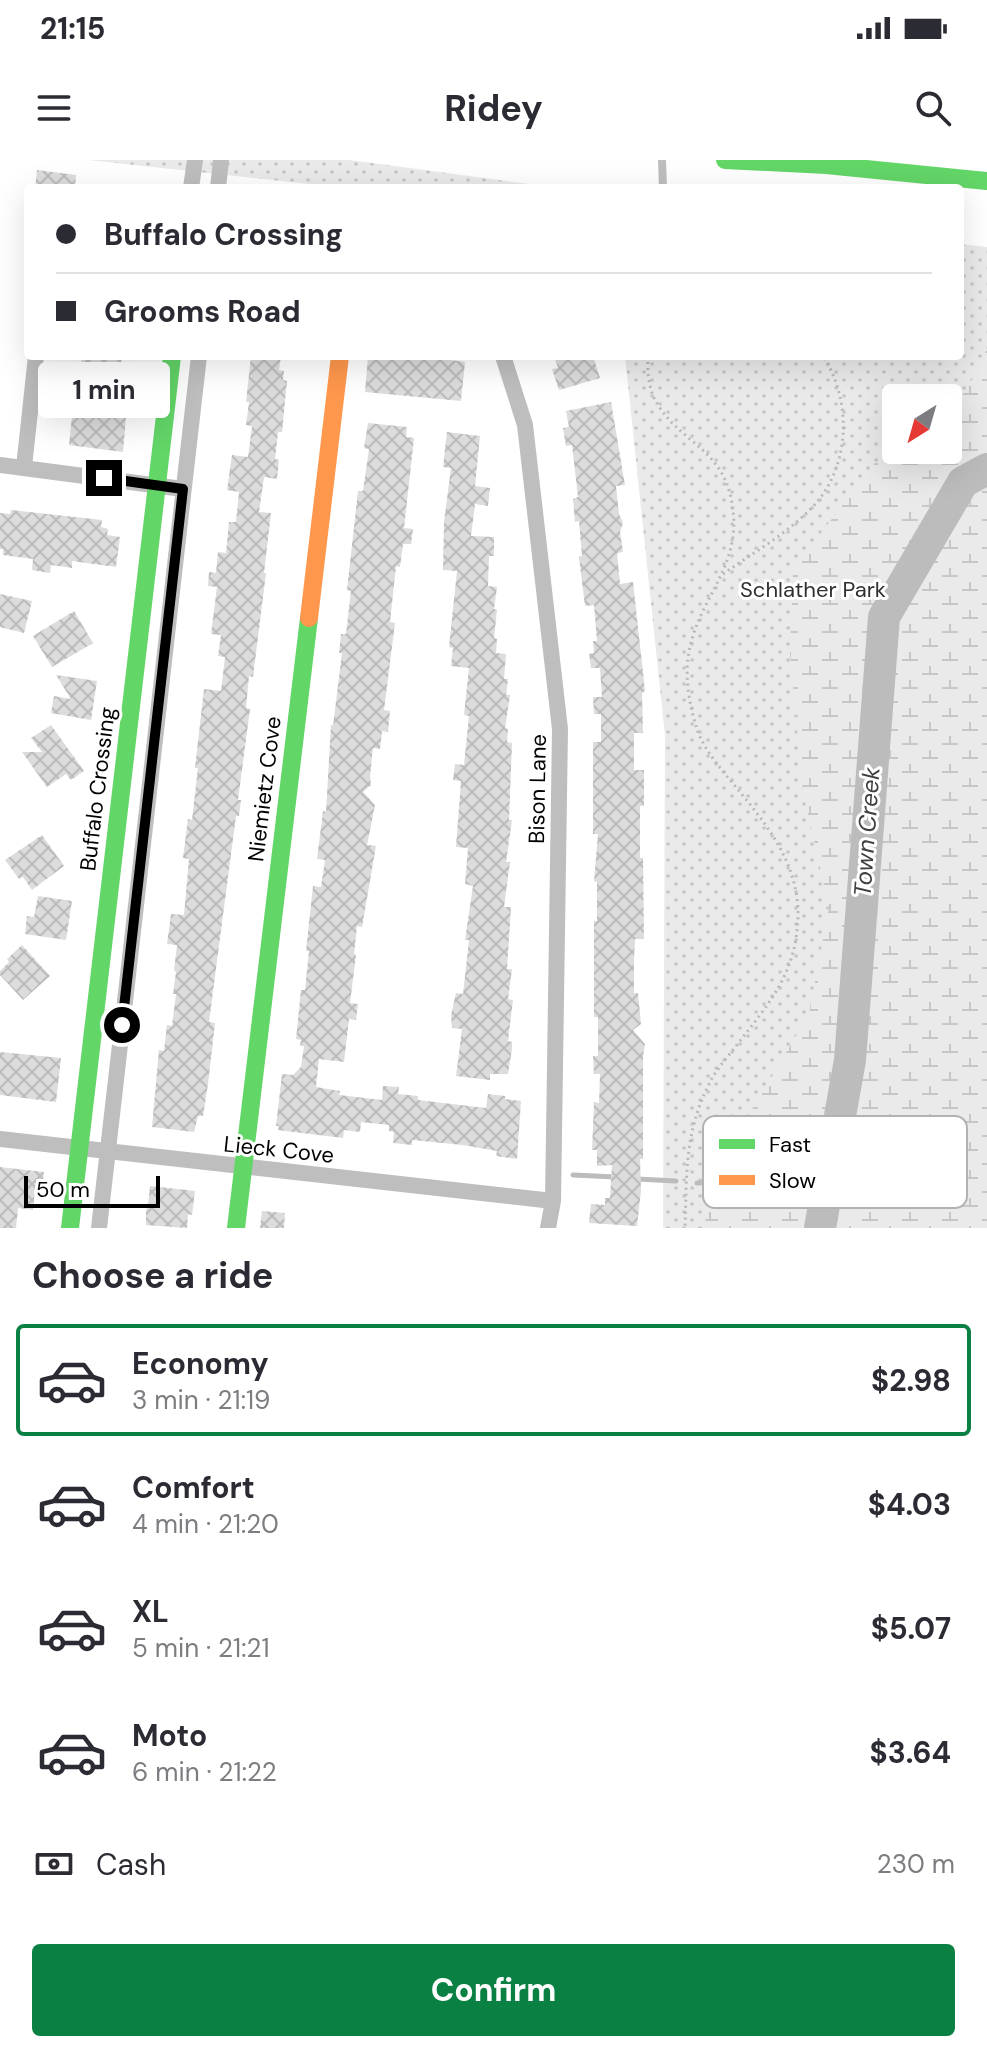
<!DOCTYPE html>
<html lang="en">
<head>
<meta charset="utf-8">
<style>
  body { margin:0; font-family:"DM Sans",sans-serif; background:#f7f7f7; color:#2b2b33; height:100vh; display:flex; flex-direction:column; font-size:30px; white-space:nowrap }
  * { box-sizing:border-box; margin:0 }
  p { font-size:26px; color:#7c7c81 }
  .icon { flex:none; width:44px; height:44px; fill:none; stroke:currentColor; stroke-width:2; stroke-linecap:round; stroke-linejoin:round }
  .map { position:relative; height:1068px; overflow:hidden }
  .sheet { display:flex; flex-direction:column; background:#fff; flex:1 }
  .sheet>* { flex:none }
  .top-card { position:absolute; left:24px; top:24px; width:940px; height:176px; border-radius:8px; box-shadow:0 8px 32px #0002; display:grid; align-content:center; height:176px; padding:0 32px; background:#fff }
  .needle { width:52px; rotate:217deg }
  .tools { position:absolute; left:882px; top:224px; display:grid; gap:16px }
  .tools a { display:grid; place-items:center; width:80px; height:80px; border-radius:8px; background:#fff; box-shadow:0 8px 32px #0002; font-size:40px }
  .scale { position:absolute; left:24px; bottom:20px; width:136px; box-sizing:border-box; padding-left:8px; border:4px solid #000; border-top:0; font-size:22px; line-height:28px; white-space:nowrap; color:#000; -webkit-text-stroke:6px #fff; paint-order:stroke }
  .end { position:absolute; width:36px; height:36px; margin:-18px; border:10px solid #000; background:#fff; box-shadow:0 0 0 4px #fff }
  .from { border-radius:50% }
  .bubble { position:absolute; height:56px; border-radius:8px; background:#fff; box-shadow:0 8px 32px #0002; font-size:26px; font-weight:700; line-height:56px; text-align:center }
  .top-card b { display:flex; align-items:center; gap:28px; height:76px; font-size:30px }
  .top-card b+b { border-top:2px solid #e1e1e2 }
  .top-card i { width:20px; height:20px; background:#2b2b33 }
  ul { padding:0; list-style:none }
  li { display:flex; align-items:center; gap:24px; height:112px; margin:0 16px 12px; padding:0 16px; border:4px solid transparent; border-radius:8px }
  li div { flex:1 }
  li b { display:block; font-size:30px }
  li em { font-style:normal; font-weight:700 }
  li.current { border-color:#0b8043 }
  li>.icon { width:72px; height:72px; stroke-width:1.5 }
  h2 { padding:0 32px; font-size:36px; line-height:96px }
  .pay { display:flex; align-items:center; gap:20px; height:88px; padding:0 32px; font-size:30px }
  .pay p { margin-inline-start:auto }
  .button { display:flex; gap:16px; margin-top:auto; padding:16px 32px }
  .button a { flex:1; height:92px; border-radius:8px; background:#0b8043; color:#fff; font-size:32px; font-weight:700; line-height:92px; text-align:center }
  .status { display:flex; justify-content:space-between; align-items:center; height:56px; padding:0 40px; background:#fff; direction:ltr }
  .status svg { height:22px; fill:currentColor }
  header { display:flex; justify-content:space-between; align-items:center; height:104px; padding:0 32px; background:#fff; font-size:36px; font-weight:700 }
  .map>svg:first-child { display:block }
  .grass { fill:url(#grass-dots); fill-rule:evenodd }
  .wetland { fill:url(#wetland-marsh) }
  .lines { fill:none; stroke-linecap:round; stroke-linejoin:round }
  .stream { stroke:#bcbcbc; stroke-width:5 }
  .river { stroke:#bcbcbc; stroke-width:32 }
  .building { fill:url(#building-cross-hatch) }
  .path { stroke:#b8b8b8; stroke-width:3; stroke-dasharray:2 4; stroke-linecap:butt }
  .lane { stroke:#bebebe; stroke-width:8 }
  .street { stroke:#bebebe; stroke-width:16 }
  .fast { stroke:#63d668; stroke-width:18 }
  .slow { stroke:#ff974d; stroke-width:18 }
  .route { stroke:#000; stroke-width:10 }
  .labels { text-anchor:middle; stroke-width:6; stroke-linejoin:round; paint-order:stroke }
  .park-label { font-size:22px; fill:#2f2f2f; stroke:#fff }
  .street-label { font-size:22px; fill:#000; stroke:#fff }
  .water-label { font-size:24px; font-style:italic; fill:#404040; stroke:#fff }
  .key { fill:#fff; stroke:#b2b2b2; stroke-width:2 }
  .key-label { font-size:22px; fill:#000 }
</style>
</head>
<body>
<div class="status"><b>21:15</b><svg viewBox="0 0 49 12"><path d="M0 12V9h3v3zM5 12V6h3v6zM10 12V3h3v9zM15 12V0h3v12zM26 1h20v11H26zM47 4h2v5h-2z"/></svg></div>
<header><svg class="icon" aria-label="menu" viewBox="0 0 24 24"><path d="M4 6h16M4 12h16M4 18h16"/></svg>Ridey<svg class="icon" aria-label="search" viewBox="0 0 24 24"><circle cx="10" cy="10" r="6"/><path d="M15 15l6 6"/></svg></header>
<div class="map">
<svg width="987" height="1068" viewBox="0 0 987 1068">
  <defs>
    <pattern id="grass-dots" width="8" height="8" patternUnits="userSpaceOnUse" patternTransform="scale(2)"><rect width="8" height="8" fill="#eaeaea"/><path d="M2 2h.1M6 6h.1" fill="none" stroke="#c7c7c7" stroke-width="1.8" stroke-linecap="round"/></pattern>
    <pattern id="wetland-marsh" width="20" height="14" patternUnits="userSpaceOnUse" patternTransform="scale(2)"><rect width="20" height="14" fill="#eaeaea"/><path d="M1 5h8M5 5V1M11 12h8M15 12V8" fill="none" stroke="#c7c7c7"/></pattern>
    <pattern id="building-cross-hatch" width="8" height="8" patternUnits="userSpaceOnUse" patternTransform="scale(2)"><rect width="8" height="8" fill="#dcdcdc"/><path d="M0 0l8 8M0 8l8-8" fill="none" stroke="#bbb"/></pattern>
  </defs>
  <rect width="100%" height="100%" fill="#fff"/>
  <path class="grass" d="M88,0H350L559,28H346Z
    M960,84L987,87V340L894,1068H663L665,576L625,196H960ZM896,238H948V290H896Z"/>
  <path class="wetland" d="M987,187V1068H703L725,995L809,854L829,747L803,632L790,494L793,409L875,303L899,290H948V258L981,205Z"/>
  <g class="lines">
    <path class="stream" d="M573,1015L616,1017
      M637,1019L676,1021
      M697,1023L829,1016"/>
    <path class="river" d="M820,1068L850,900L884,457L963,322L987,309"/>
  </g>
  <path class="building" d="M37,10L76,15L75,28H35Z
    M82,196H122L118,233L128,234L123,292L69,285L76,218H79Z
    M251,196H281L279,210L284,211L283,220L287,221L282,272H278L275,299L279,300L277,319L264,317L259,352L271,353L264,413H266L253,517L249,516L246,548L250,549L238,640H241L239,656H236L209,862L215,863L208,924L203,956H198L194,972L152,967L159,890L164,891L167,865L172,866L176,834H173L176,812L174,810L177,785L167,784L171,754L184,755L189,699L183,698L188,659L192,660L198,608H195L204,529L221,531L225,497L218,496L221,475L211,474L217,427L208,426L209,412L216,413L218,392L226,393L229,362H236L239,332L227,330L232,295L248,297L252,266L246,265L249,242H246Z
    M368,196L427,200L428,197L465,202L461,241L365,232Z
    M554,196H593L600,218L559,230L552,209L558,208Z
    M611,242L625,325L616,326L619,354L623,363L620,372L623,392L617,393L620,424L633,422L645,531L642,533L643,573H634V610H644V646H640V698H643L644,779H635L634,800V833H638L641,864L633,870L645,884L643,896V999H640L641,1031L637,1066L589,1063L591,1044L605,1045V1038H610L612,1005L597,1006V990H592L594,942L599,943L600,914H594L593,896H598V857H594V761H597V722L594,721L598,674H593V582H601V554H594L593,537H602L600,508H591L589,494L594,493L593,481H597L594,445L585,446L579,397L582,396L579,361L575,362L573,339L578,337L572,285L566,286L563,268L569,267L566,251Z
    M368,263L407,267L406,277L414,278L404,368L413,369L411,384H403L400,407L396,406L390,462L395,463L384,550L390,551L388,572L382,571L380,589L373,588L370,616L371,625L363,632L375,645L367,685L376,686L362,767L357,766L354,794L356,795L350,843L358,844L356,860L349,859L344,902L319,899L316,927L340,931L339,935L382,940L383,926L399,927L398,934L418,936V940L486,948L488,934L505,936V939L521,941L517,999L496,996L497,991L463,985L412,980V985L393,983L394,972L389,971V965L361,962L360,972L344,970L343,978L278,970L279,966H276L282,914L293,915L301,907L304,886H300L301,880L296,879L301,830H305L309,791H306L313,726L321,727L325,700L317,699L323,651L326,652L331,565L333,566L342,493H339L341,474H346L351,431L347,430L358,331H363L369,289L364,288Z
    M447,272L480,276L475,326L490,328L488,346L475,344L471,376L494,377V396H489L488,426L497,427L494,449L497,450L494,478L497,479L496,493L506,494L504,519H508L506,535H510L505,568L508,569L507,582L512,583L509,660H512L506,702H510L504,747H511L507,809H512L508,839L513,840L508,881L512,882V889L508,914H490V920L456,916L462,869L452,868L451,855L456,833L463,834L469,780H465L473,726L465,724L468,688L456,687L461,621L453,620L455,604L464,605L469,556L464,555L469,508L451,506L453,488L449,487L457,411L443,410L444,362L451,308L443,307Z
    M11,350L102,360L101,367L108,369L107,375L120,377L116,407L72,401V408L51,405L50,413L32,410L33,399L3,395V389H0V353L10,354Z
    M0,434L32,441L24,473L0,467Z
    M74,451L93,483L52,507L33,476Z
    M56,515L97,521L91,560L51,553L54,536L71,539Z
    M51,565L84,611L71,620L66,614L47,627L22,592H42L31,578Z
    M42,675L64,706L32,730L23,717L19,719L5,700Z
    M38,736L72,741L66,780L25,774L27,756L34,757Z
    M22,785L50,816L23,840L0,815V811L9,802L7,799Z
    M0,892L61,898L56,942L0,935Z
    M0,1007L44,1012L42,1031L35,1030L33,1050L18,1048L16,1068H0Z
    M150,1026L195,1031L192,1055L188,1054L187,1068L146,1065V1050L148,1047Z
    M262,1051L285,1053L284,1068H260Z"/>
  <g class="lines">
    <path class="path" d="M648,196C647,214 649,233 660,248C684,284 723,290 732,343C744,408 695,440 688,498C685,520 690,548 697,569C704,589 717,604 730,620C762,659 797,698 798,752C798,812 770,842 736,886C726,899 715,911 708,926C684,976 687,1014 685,1068
      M723,414C754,392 792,371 817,342C851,301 851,239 823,196"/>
    <path class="lane" d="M662,0L663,28"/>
    <path class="street" d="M191,28L195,0
      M218,28L221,0
      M503,196L525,265L560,569L553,1041L548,1068
      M0,305L183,329
      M24,307L36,196
      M0,979L553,1041
      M99,1068L199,196"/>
    <path class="fast" d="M725,0L826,5L987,21
      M70,1068L172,196
      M236,1068L309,458"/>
    <path class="slow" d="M309,458L340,196"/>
  </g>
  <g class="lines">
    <path class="route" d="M104,318L183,329L122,865"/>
  </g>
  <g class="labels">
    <g class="park-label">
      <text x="813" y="437">Schlather Park</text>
    </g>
    <g class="street-label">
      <text transform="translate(97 629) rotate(-83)" y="8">Buffalo Crossing</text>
      <text transform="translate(264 629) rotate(-83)" y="8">Niemietz Cove</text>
      <text transform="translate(537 629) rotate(-89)" y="8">Bison Lane</text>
      <text transform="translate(279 989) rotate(6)" y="8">Lieck Cove</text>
    </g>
    <g class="water-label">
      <text transform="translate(867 672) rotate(-86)" y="8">Town Creek</text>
    </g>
  </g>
  <rect x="703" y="956" width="264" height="92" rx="12" class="key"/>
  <rect x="719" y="979" width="36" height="10" fill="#63d668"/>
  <rect x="719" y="1015" width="36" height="10" fill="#ff974d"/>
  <g class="key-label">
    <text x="769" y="992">Fast</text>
    <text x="769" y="1028">Slow</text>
  </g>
</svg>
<div class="tools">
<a><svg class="needle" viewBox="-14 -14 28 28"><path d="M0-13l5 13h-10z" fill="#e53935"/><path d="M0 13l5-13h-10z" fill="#7c7c81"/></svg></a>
</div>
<div class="scale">50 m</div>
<i class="end from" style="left:122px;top:865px"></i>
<i class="end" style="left:104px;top:318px"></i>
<div class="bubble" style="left:38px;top:202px;width:132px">1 min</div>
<div class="top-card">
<b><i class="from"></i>Buffalo Crossing</b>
<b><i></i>Grooms Road</b>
</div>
</div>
<section class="sheet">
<h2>Choose a ride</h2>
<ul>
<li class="current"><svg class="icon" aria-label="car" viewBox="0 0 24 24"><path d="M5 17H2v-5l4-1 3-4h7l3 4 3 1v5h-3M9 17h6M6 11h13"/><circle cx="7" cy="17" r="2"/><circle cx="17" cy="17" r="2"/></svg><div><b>Economy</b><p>3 min · 21:19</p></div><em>$2.98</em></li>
<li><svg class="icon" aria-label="car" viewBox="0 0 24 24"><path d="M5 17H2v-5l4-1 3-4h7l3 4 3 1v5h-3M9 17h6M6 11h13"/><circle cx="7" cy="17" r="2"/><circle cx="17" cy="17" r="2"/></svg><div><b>Comfort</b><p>4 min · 21:20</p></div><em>$4.03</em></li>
<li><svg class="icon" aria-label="car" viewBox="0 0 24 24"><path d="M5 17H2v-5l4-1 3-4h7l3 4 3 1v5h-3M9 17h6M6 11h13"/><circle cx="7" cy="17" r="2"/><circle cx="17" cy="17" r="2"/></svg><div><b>XL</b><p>5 min · 21:21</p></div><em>$5.07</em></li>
<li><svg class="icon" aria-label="car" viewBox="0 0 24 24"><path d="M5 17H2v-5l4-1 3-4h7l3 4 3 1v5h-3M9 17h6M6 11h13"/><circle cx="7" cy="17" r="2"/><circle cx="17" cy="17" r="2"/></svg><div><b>Moto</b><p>6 min · 21:22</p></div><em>$3.64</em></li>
</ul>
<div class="pay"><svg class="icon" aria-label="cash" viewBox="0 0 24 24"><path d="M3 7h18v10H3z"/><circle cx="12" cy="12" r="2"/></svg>Cash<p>230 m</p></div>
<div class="button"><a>Confirm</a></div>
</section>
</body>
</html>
